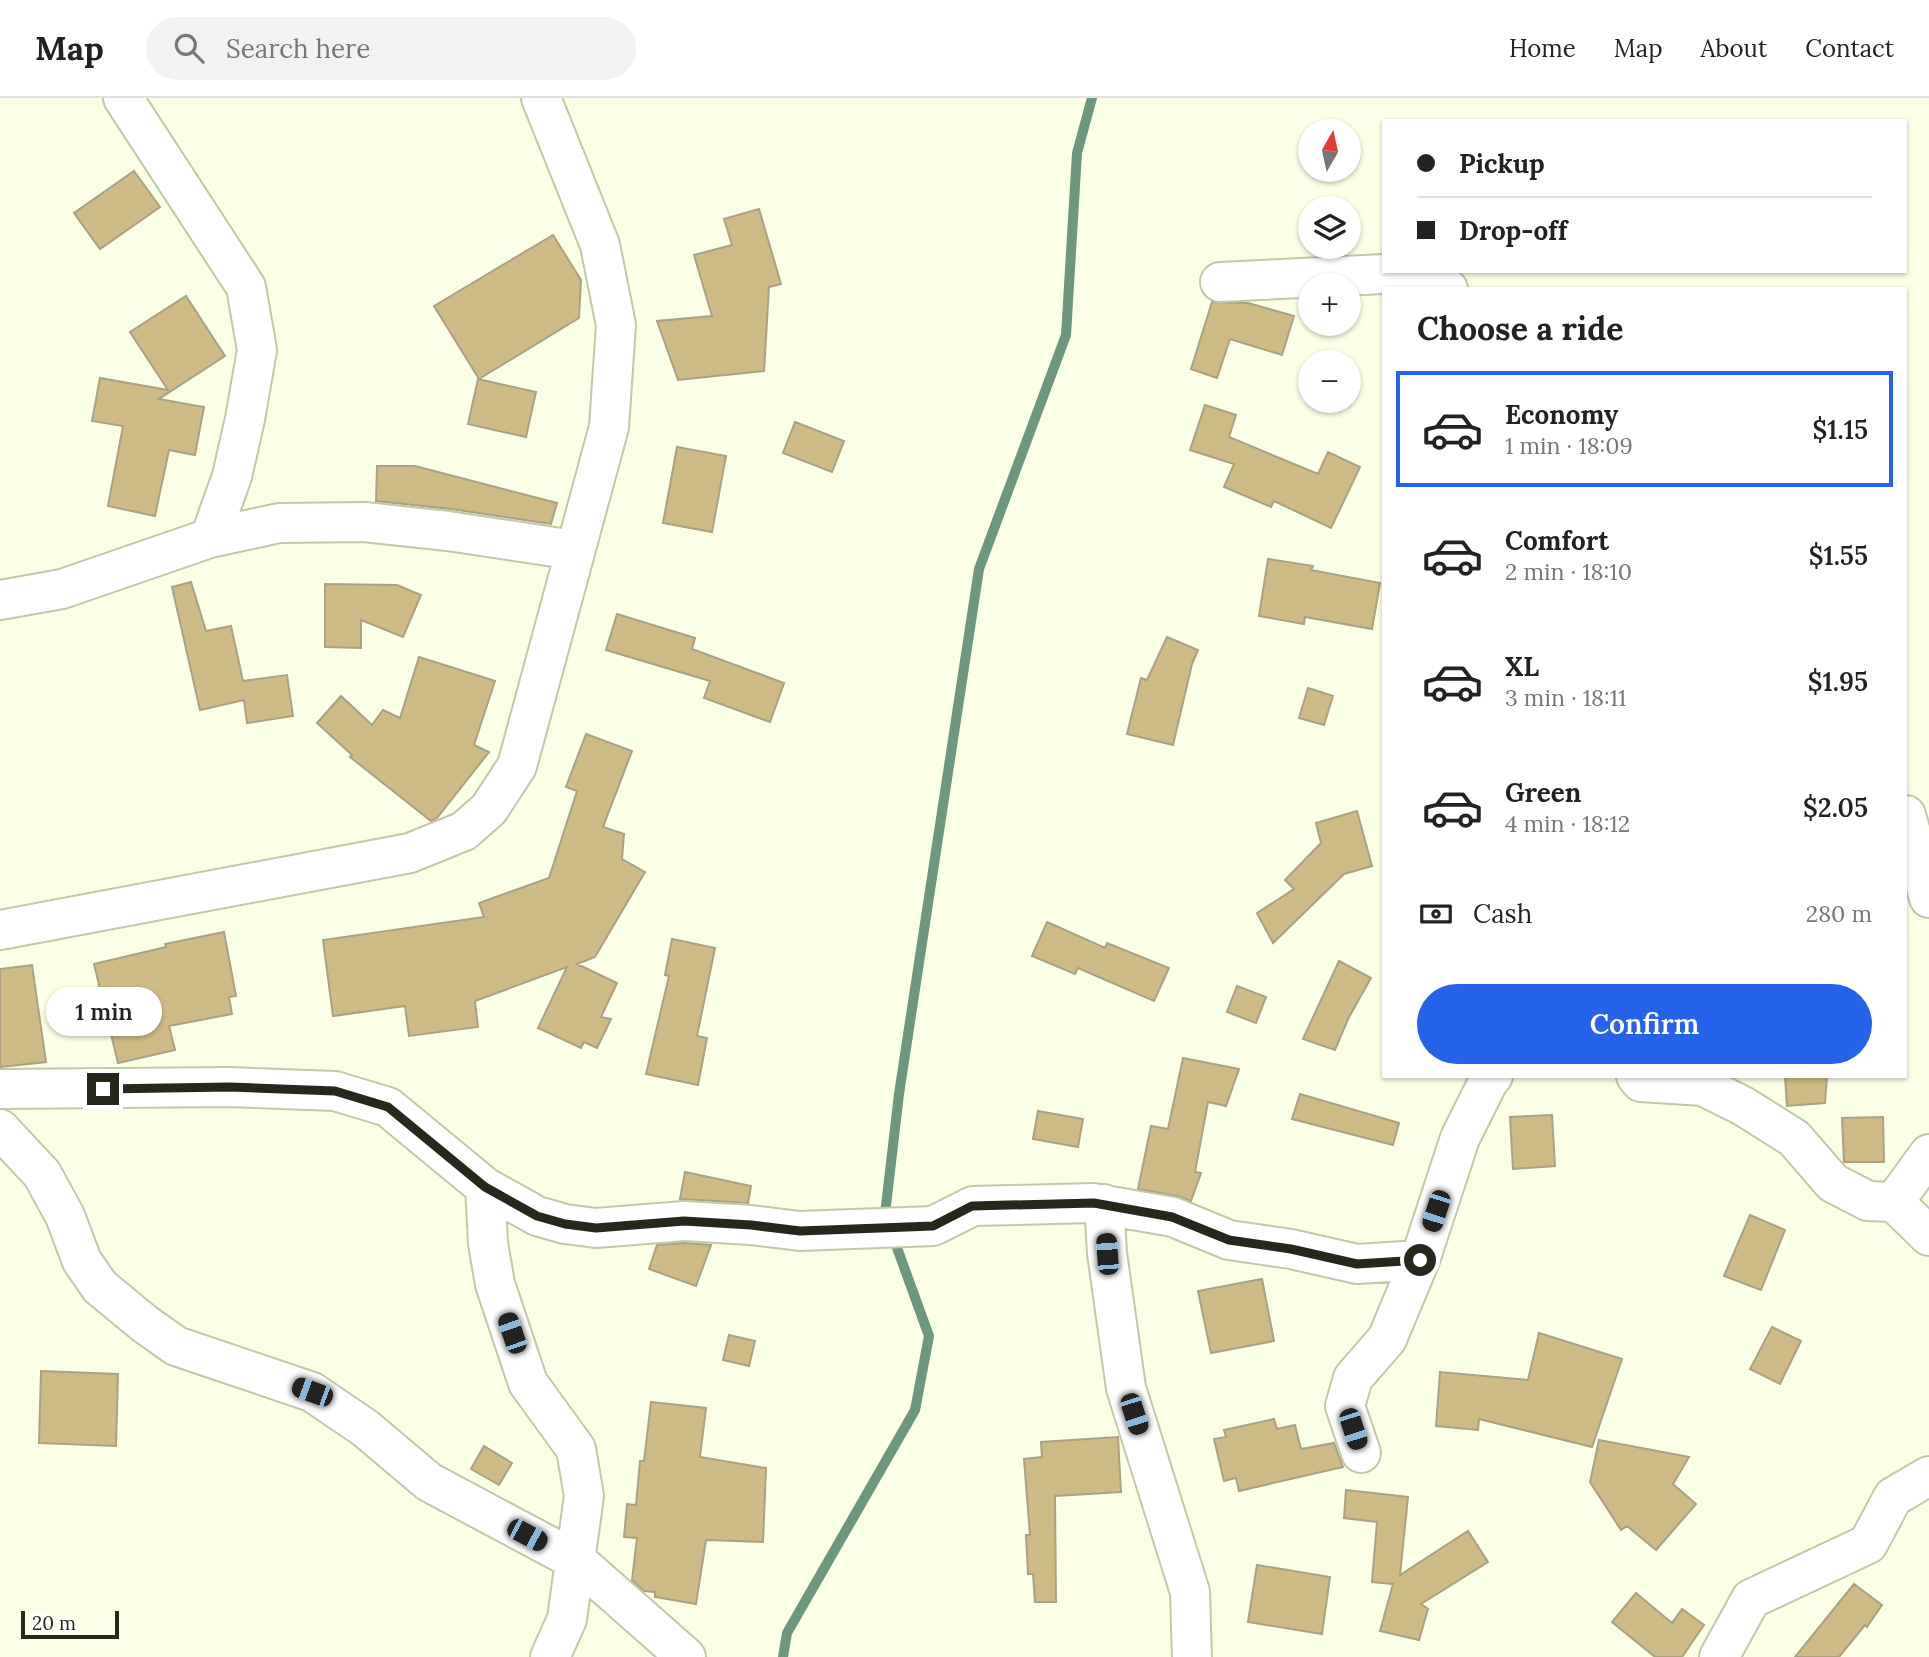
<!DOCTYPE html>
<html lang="en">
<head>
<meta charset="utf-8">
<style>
  body { margin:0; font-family:Lora,serif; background:#f2f2f2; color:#222; height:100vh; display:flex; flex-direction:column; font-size:26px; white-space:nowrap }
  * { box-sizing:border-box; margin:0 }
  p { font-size:23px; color:#767676 }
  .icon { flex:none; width:38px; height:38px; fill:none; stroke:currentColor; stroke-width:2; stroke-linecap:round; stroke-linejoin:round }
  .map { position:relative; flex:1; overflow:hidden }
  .panel { position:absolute; left:1382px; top:189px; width:525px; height:791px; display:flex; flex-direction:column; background:#fff; border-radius:0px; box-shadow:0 2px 5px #0004 }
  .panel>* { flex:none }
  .guide { position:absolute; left:1382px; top:21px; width:525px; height:154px; border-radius:0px; box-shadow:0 2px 5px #0004; display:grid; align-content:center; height:154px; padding:0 35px; background:#fff }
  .needle { width:46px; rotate:9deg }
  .controls { position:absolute; left:1298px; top:21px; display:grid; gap:14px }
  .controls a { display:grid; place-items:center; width:63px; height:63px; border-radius:50%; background:#fff; box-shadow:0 2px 5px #0004; font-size:35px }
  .scale { position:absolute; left:21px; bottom:18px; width:98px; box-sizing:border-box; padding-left:7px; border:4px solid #27281c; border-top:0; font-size:19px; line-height:24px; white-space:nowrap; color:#27281c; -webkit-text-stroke:5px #fff; paint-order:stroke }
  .end { position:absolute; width:32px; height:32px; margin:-16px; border:9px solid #27281c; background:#fff; box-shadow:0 0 0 4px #fff }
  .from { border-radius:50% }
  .bubble { position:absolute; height:49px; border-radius:24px; background:#fff; box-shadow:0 2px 5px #0004; font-size:23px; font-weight:600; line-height:49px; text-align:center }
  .car { position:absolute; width:21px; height:42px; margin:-21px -10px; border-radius:9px; box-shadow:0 0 5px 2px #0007; background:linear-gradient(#222 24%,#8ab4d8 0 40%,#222 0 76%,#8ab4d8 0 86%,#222 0) }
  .guide b { display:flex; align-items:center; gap:24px; height:66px; font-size:26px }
  .guide b+b { border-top:2px solid #e0e0e0 }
  .guide i { width:18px; height:18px; background:#222 }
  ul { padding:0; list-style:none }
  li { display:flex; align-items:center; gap:21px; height:116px; margin:0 14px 10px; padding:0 21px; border:4px solid transparent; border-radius:0px }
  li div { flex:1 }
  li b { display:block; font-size:26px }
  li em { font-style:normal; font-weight:600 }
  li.current { border-color:#2563eb }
  li>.icon { width:63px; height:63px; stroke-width:1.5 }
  h2 { padding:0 35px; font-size:32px; line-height:84px }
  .pay { display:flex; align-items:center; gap:18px; height:77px; padding:0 35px; font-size:26px }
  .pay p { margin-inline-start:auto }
  .cta { display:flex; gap:14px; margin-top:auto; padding:14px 35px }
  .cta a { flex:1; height:80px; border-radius:42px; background:#2563eb; color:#fff; font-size:28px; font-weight:600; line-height:80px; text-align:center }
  header { display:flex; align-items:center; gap:42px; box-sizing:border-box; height:98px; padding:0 35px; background:#fff; border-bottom:2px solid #e0e0e0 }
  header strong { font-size:33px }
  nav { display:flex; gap:38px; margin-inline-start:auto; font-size:24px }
  .search { width:490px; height:63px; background:#f2f2f2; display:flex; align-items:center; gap:18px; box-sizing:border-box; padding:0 24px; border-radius:38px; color:#767676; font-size:26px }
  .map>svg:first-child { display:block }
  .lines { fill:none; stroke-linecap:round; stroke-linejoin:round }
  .stream { stroke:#6e977e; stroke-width:10 }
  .building { fill:#cebb85; stroke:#aba184; stroke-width:2 }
  .minor-casing { stroke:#c3c8a9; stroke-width:42 }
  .minor { stroke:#fff; stroke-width:38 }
  .route { stroke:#27281c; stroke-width:9 }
</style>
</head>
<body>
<header>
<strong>Map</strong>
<div class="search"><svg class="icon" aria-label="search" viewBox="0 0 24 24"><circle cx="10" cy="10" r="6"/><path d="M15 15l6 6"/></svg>Search here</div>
<nav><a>Home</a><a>Map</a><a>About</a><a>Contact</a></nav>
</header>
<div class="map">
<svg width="1929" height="1559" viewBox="0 0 1929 1559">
  <rect width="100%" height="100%" fill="#faffe5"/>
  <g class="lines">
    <path class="stream" d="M887,1122L885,1116L899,996L979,471L1066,237L1077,55L1092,0
      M783,1559L787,1535L915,1312L929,1238L892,1136"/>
  </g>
  <path class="building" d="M134,73L160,109L100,151L74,115Z
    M759,111L781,186L769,189L764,273L678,282L657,223L712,218L694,157L732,147L724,121Z
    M553,137L581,182L579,220L479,281L434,208Z
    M186,198L225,258L159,301L204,309L195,357L169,352L155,418L108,408L123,328L92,323L100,280L168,292L130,234Z
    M1212,204L1248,205L1294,218L1282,257L1230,241L1217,280L1191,271Z
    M478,281L536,294L526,339L468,326Z
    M1205,307L1236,317L1229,339L1318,376L1328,354L1360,369L1331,430L1274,403L1271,409L1224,389L1234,366L1190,352Z
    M795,324L844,343L832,374L783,355Z
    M677,349L726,358L712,434L663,425Z
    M377,368H415L557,405L551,426L451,411L376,403Z
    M1268,461L1313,468L1311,472L1380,485L1372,531L1305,519L1304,526L1259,518Z
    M191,484L206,533L231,528L243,583L287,577L293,618L247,625L244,602L200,612L172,489Z
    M325,486L397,487L421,497L403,539L361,522V550L325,549Z
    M617,516L695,540L692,551L784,585L770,624L704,600L710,583L606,552Z
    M1167,539L1198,552L1192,566L1173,647L1127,636L1141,580L1147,582Z
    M419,559L495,583L474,647L489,654L437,720L431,723L350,659L352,657L317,625L341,598L372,627L383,612L400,620Z
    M1308,590L1333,598L1324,627L1299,620Z
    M586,636L632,653L603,729L624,736L622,761L645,774L595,859L577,866L617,885L601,919L611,921L597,950L584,944L581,950L538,930L567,869L475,903L478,929L409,938L405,908L333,918L323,842L484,819L479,805L549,780L577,693L566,689Z
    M1357,713L1372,768L1344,776L1273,845L1257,815L1294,791L1285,782L1321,745L1316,725Z
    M1047,824L1105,850L1107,845L1169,870L1154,903L1078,870L1075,876L1032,858Z
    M224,834L236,898L229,899L232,916L169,928L175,952L118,965L94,866L166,849L165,846Z
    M672,841L715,850L697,938L707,940L698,987L646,976L669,878L665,877Z
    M1339,863L1371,880L1348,921L1335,952L1303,941Z
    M32,867L46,964L0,969V871Z
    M1237,888L1266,899L1256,925L1227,914Z
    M1183,960L1239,971L1226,1008L1208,1004L1195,1074L1201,1075L1191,1103L1177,1098L1138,1091L1151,1028L1168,1031Z
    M1785,978H1827L1825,1005L1787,1008Z
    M1300,996L1399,1025L1393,1047L1292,1021Z
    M1038,1013L1083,1021L1078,1049L1033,1041Z
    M1552,1017L1555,1068L1513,1071L1510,1019Z
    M1883,1019L1884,1064H1844L1842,1020Z
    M685,1074L751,1088L748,1105L680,1101Z
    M1750,1117L1785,1132L1761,1192L1724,1178Z
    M684,1145L711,1147L696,1188L649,1171L657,1147Z
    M1262,1181L1274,1243L1211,1255L1198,1193Z
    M1772,1229L1801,1243L1780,1286L1750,1271Z
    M1539,1235L1622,1261L1592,1349L1479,1321L1478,1332L1436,1328L1440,1274L1528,1282Z
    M729,1237L755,1243L749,1268L723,1262Z
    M41,1273L118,1276L116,1348L39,1345Z
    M651,1304L706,1310L700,1359L766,1370L763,1444L706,1442L696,1506L655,1499V1494L644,1493L632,1482L637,1440L624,1439L627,1406L636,1407L640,1363H644Z
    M1274,1321L1277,1331L1295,1327L1301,1351L1334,1345L1343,1369L1239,1393L1236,1380L1224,1383L1214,1341L1226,1339L1224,1332Z
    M1118,1339L1121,1394L1055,1398L1056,1504H1035L1033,1476H1028L1026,1437H1030L1024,1361L1042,1359L1041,1344Z
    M1599,1342L1689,1359L1673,1386L1696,1406L1656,1452L1627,1428L1621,1432L1590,1384Z
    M484,1348L512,1365L499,1387L471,1371Z
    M1346,1392L1408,1399L1400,1477L1468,1433L1488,1464L1421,1506L1428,1511L1419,1542L1380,1533L1393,1486L1372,1484L1377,1424L1344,1420Z
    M1257,1467L1330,1479L1322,1536L1248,1524Z
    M1854,1486L1882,1507L1867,1529L1865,1527L1839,1559H1795Z
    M1636,1495L1672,1525L1682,1511L1704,1527L1682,1559H1655L1612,1524Z"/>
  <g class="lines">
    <defs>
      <path id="minor" d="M123,0L246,189L257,252L245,321L232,378L210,440
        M1220,184L1384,176L1436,184L1448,191
        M0,502L62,491L210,440L279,425L364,424L448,433L574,452
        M1906,717L1929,800
        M0,832L410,755L464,733L489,711L517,668L609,329L616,227L600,147L541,0
        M1636,978L1641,984L1703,988L1743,1008L1794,1040L1833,1085L1868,1103L1894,1104L1929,1138
        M0,991L230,989L335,993L388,1009L485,1089L537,1118L565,1126L596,1130L684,1123L751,1127L800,1133L933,1128L973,1108L1093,1105L1173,1119L1229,1142L1291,1151L1357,1166L1420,1162
        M0,1031L42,1076L65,1118L82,1163L100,1189L145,1226L176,1248L312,1294L365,1330L429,1384L577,1463L686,1559
        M485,1089L488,1145L495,1186L528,1285L576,1351L584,1398L567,1521L550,1559
        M1894,1104L1929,1056
        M1104,1106L1107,1155L1126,1290L1190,1494L1192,1559
        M1361,1355L1345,1308L1353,1280L1387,1241L1420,1162L1460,1040L1489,982L1493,978
        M1719,1559L1751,1501L1868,1446L1893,1399L1929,1378"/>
    </defs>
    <use href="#minor" class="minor-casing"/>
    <use href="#minor" class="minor"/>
  </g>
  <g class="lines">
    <path class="route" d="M103,991L230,989L335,993L388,1009L485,1089L537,1118L565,1126L596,1130L684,1123L751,1127L800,1133L933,1128L972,1108L1094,1105L1172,1119L1229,1142L1291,1151L1357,1166L1420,1162"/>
  </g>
</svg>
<div class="controls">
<a><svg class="needle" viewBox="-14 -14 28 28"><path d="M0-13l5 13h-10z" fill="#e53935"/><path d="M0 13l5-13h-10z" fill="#767676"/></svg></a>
<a><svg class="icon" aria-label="layers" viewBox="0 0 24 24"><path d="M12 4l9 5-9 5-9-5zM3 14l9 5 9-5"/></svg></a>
<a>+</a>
<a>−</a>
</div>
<div class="scale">20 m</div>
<i class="end from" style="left:1420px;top:1162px"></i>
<i class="end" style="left:103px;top:991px"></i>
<div class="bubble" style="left:46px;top:889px;width:116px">1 min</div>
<i class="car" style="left:1436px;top:1113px;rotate:198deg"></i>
<i class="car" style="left:1107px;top:1156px;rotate:356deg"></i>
<i class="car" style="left:512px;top:1235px;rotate:341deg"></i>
<i class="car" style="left:312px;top:1294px;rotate:290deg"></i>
<i class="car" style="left:1134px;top:1316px;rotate:162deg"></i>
<i class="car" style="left:1353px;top:1331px;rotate:162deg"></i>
<i class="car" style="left:527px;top:1437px;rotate:118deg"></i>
<div class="guide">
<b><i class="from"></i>Pickup</b>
<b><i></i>Drop-off</b>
</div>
<section class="panel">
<h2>Choose a ride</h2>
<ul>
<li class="current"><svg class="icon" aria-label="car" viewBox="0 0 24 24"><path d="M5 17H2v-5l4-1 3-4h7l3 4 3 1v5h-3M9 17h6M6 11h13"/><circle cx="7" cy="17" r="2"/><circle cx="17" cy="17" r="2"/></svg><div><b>Economy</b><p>1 min · 18:09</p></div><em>$1.15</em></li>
<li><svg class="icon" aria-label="car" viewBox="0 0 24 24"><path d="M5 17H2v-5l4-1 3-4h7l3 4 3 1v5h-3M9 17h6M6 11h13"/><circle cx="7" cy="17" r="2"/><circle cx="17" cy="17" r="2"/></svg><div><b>Comfort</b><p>2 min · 18:10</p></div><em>$1.55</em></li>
<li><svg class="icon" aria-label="car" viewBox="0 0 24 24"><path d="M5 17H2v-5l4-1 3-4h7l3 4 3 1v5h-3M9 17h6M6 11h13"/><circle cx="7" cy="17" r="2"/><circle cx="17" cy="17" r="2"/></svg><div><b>XL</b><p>3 min · 18:11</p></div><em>$1.95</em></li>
<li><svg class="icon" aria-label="car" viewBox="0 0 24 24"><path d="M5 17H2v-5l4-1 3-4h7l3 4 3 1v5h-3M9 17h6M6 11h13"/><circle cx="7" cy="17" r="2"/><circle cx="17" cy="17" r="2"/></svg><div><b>Green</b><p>4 min · 18:12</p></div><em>$2.05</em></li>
</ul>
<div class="pay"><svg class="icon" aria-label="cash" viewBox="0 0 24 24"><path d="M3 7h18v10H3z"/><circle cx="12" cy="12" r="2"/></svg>Cash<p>280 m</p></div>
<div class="cta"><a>Confirm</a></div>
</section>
</div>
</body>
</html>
